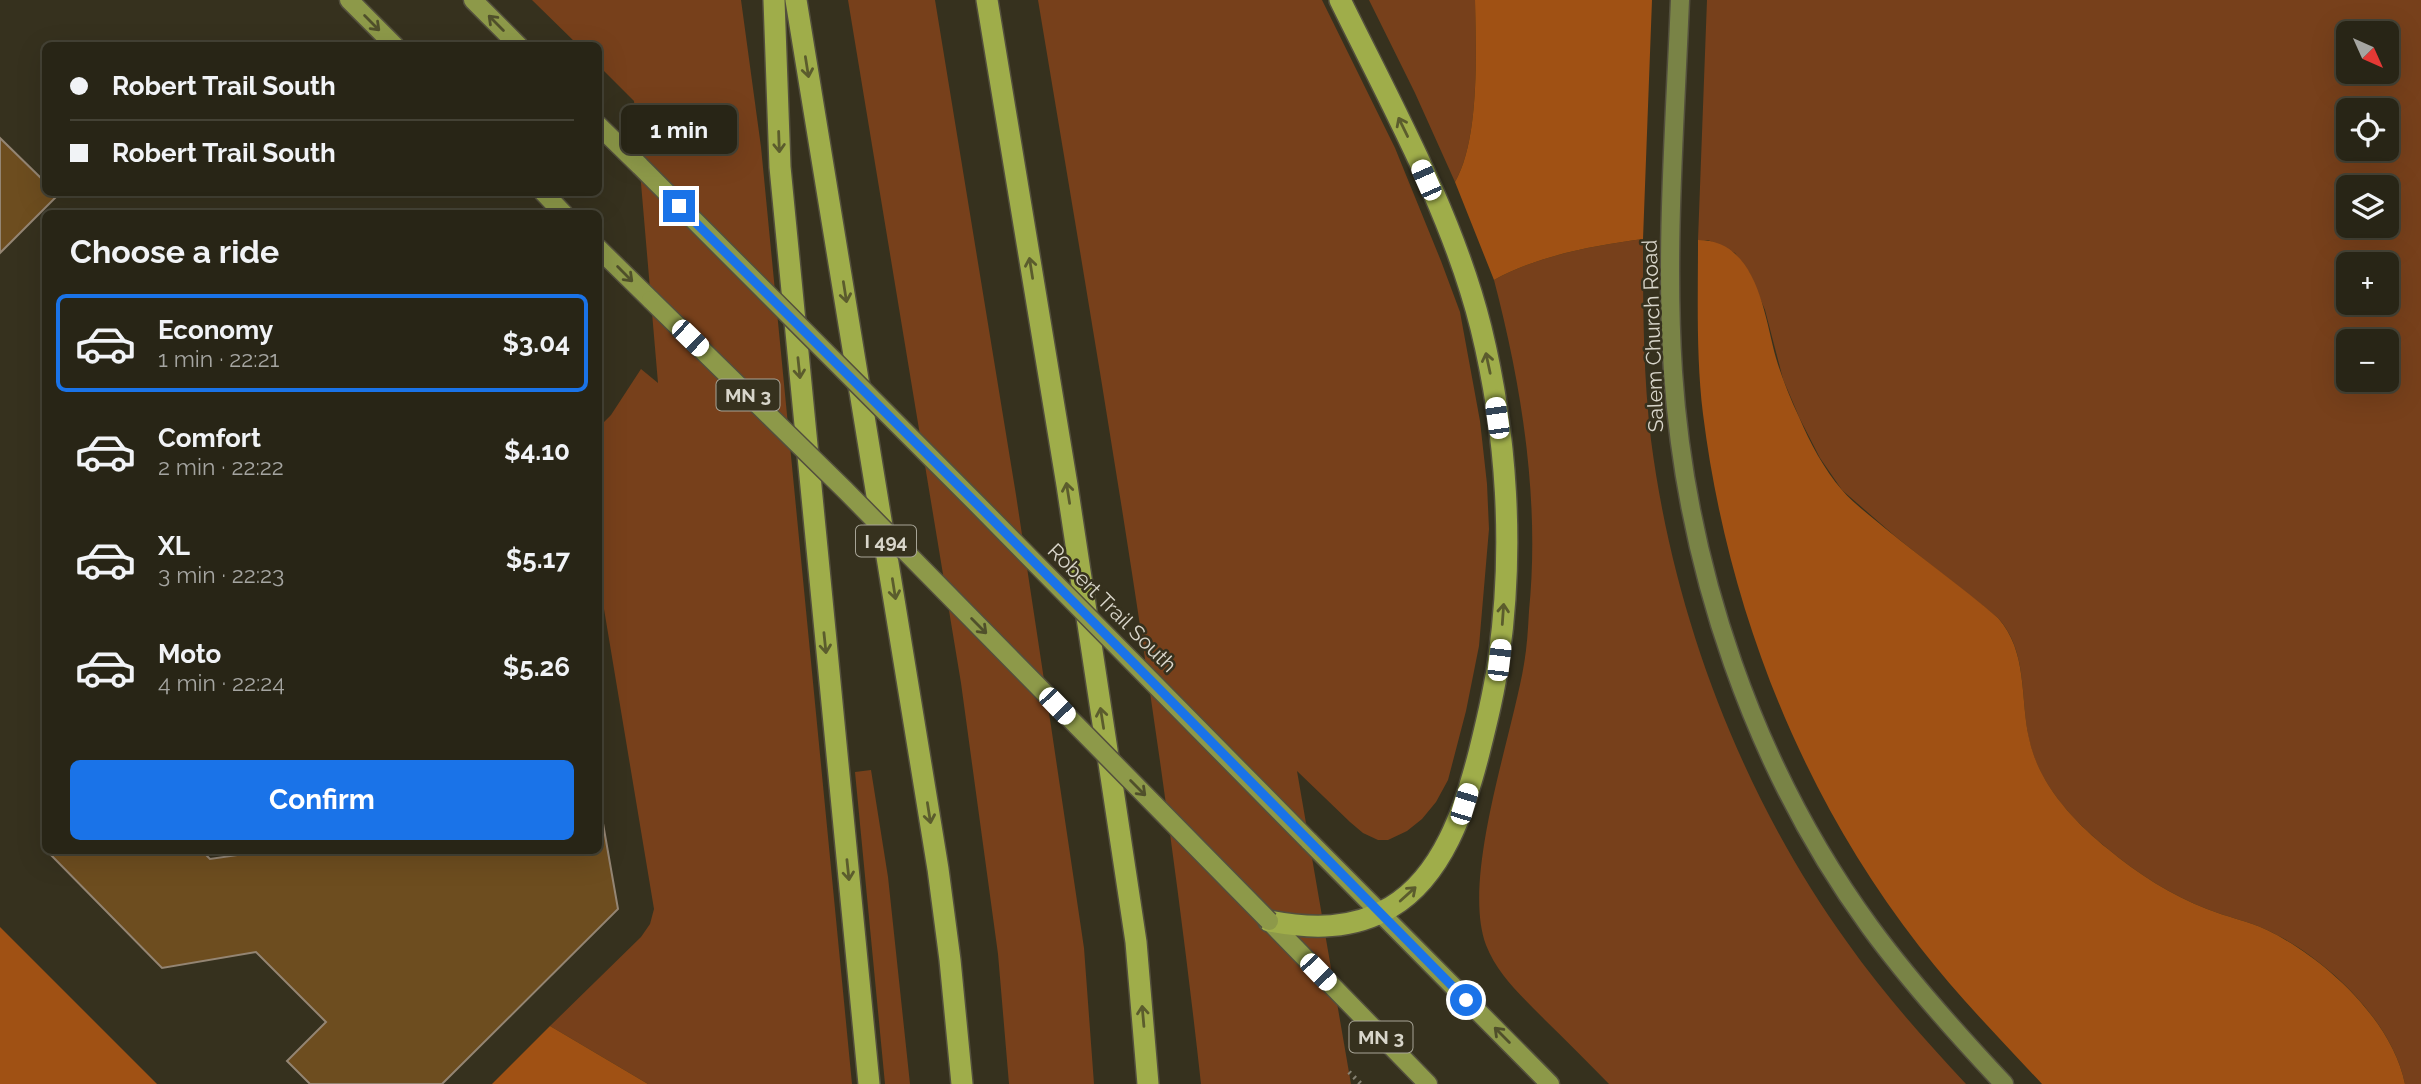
<!DOCTYPE html>
<html lang="en">
<head>
<meta charset="utf-8">
<style>
  body { margin:0; font-family:Raleway,sans-serif; background:#302d1f; color:#f1f3f6; height:100vh; display:flex; flex-direction:column; font-size:26px; white-space:nowrap }
  * { box-sizing:border-box; margin:0 }
  p { font-size:23px; color:#a5a5a1 }
  .icon { flex:none; width:38px; height:38px; fill:none; stroke:currentColor; stroke-width:2; stroke-linecap:round; stroke-linejoin:round }
  .map { position:relative; flex:1; overflow:hidden }
  .side { position:absolute; left:42px; top:210px; width:560px; height:644px; display:flex; flex-direction:column; background:#282516; border-radius:10px; box-shadow:0 7px 28px #0002,0 0 0 2px #444235 }
  .side>* { flex:none }
  .top-card { position:absolute; left:42px; top:42px; width:560px; height:154px; border-radius:10px; box-shadow:0 7px 28px #0002,0 0 0 2px #444235; display:grid; align-content:center; height:154px; padding:0 28px; background:#282516 }
  .needle { width:46px; rotate:135deg }
  .tools { position:absolute; left:2336px; top:21px; display:grid; gap:14px }
  .tools a { display:grid; place-items:center; width:63px; height:63px; border-radius:10px; background:#282516; box-shadow:0 7px 28px #0002,0 0 0 2px #444235; font-size:35px }
  .end { position:absolute; width:32px; height:32px; margin:-16px; border:9px solid #1a73e8; background:#fff; box-shadow:0 0 0 4px #fff }
  .from { border-radius:50% }
  .bubble { position:absolute; height:49px; border-radius:10px; background:#282516; box-shadow:0 7px 28px #0002,0 0 0 2px #444235; font-size:23px; font-weight:700; line-height:49px; text-align:center }
  .car { position:absolute; width:21px; height:42px; margin:-21px -10px; border-radius:9px; box-shadow:0 0 5px 2px #0007; background:linear-gradient(#fff 24%,#345 0 40%,#fff 0 76%,#345 0 86%,#fff 0) }
  .top-card b { display:flex; align-items:center; gap:24px; height:66px; font-size:26px }
  .top-card b+b { border-top:2px solid #444235 }
  .top-card i { width:18px; height:18px; background:#f1f3f6 }
  ul { padding:0; list-style:none }
  li { display:flex; align-items:center; gap:21px; height:98px; margin:0 14px 10px; padding:0 14px; border:4px solid transparent; border-radius:10px }
  li div { flex:1 }
  li b { display:block; font-size:26px }
  li em { font-style:normal; font-weight:700 }
  li.current { border-color:#1a73e8 }
  li>.icon { width:63px; height:63px; stroke-width:1.5 }
  h2 { padding:0 28px; font-size:32px; line-height:84px }
  .button { display:flex; gap:14px; margin-top:auto; padding:14px 28px }
  .button a { flex:1; height:80px; border-radius:10px; background:#1a73e8; color:#fff; font-size:28px; font-weight:700; line-height:80px; text-align:center }
  .map>svg:first-child { display:block }
  .green { fill:#77401b; fill-rule:evenodd }
  .forest { fill:#a05114 }
  .building { fill:#6d4d1f; stroke:#948573; stroke-width:2 }
  .lines { fill:none; stroke-linecap:round; stroke-linejoin:round }
  .secondary-casing { stroke:#534f3d; stroke-width:21 }
  .primary-casing { stroke:#534f3d; stroke-width:21 }
  .highway-casing { stroke:#534f3d; stroke-width:24 }
  .path { stroke:#868273; stroke-width:4.5; stroke-dasharray:2 5; stroke-linecap:butt }
  .secondary { stroke:#798346; stroke-width:18 }
  .primary { stroke:#8d9949; stroke-width:18 }
  .highway { stroke:#9fad4a; stroke-width:21 }
  .primary-bridge-casing { stroke:#534f3d; stroke-width:21; stroke-linecap:butt }
  .primary-bridge { stroke:#8d9949; stroke-width:18 }
  .oneway { stroke:#50502b }
  .oneway2 { stroke:#5b5c2d }
  .route { stroke:#1a73e8; stroke-width:9 }
  .labels { text-anchor:middle; stroke-width:5; stroke-linejoin:round; paint-order:stroke }
  .shield { fill:#36311e; stroke:#a7a496; stroke-width:2 }
  .shield-label { font-size:19px; font-weight:bold; fill:#d8d5ca }
  .street-label { font-size:21px; fill:#d8d5ca; stroke:#36311e }
</style>
</head>
<body>
<div class="map">
<svg width="2421" height="1084" viewBox="0 0 2421 1084">
  <rect width="100%" height="100%" fill="#36311e"/>
  <path class="green" d="M532,0H741L761,147L852,1084H648L550,1026L641,937L650,924L654,909L599,579L598,428L611,415L641,369L658,383L634,101L599,66L598,46L578,45Z
    M848,0H935L1016,495L1051,726L1084,948L1094,1084H1009L998,954L961,683Z
    M1038,0H1322L1395,148L1441,261L1460,312L1480,421L1487,484L1489,529L1479,646L1466,711L1448,780L1436,802L1422,819L1407,831L1388,840H1378L1363,833L1350,822L1297,771L1351,1084H1201C1161,721 1098,360 1038,0Z
    M1369,0H1475C1476,50 1480,139 1455,182L1415,93Z
    M1707,0H2421V1084H2405C2392,1020 2325,957 2267,930C2248,921 2227,917 2207,909C2171,895 2138,874 2108,849C2073,821 2038,783 2029,739C2020,697 2028,651 1998,618L1896,537L1842,490L1820,458L1800,419L1783,379L1765,310L1749,272L1735,253L1708,240H1698ZM2348,33H2387V72H2348ZM2348,110H2387V149H2348ZM2348,187H2387V226H2348ZM2348,264H2387V303H2348ZM2348,341H2387V380H2348Z
    M1643,239C1643,306 1643,373 1651,440C1674,618 1742,796 1847,942C1883,993 1924,1039 1966,1084H1609C1588,1063 1567,1041 1545,1020C1523,997 1498,976 1486,945C1461,878 1512,737 1524,664C1527,647 1528,629 1529,611C1540,500 1522,387 1494,280C1540,255 1592,246 1643,239Z
    M871,770L888,877L910,1084H885L855,772Z"/>
  <path class="forest" d="M1475,0H1652L1643,239C1592,246 1540,255 1494,280L1455,182C1480,139 1476,50 1475,0Z
    M1698,240C1757,240 1764,314 1776,358C1782,378 1790,398 1799,417C1810,443 1824,469 1842,490C1855,505 1871,516 1886,529C1923,559 1962,587 1998,618C2028,652 2020,697 2029,738C2038,783 2073,821 2108,849C2138,874 2171,895 2207,909C2227,917 2248,921 2267,930C2325,958 2392,1020 2405,1084H2042C2000,1039 1957,995 1919,946C1800,793 1727,606 1703,414C1696,356 1698,298 1698,240Z
    M0,927L157,1084H0Z
    M550,1026L648,1084H492Z"/>
  <path class="building" d="M0,138L46,183V192H55L58,195L0,253Z
    M598,795L618,909L442,1084H310L287,1061L326,1022L256,952L162,968L46,850H201L210,859L252,853V850H598Z"/>
  <g class="lines">
    <defs>
      <path id="secondary" d="M1680,0C1675,123 1665,249 1673,372C1686,568 1754,768 1870,927C1911,983 1957,1034 2004,1084"/>
      <path id="primary" d="M349,0L395,46
        M473,0L519,46
        M598,125L640,166
        M543,192L564,214
        M598,248L651,300
        M1309,841L1550,1084
        M1269,921L1428,1084"/>
      <path id="highway" d="M774,0L780,167L869,1084
        M796,0L938,869L950,960L962,1084
        M987,0L1067,485L1136,942L1148,1084
        M1269,921C1311,929 1353,930 1391,907C1443,876 1465,808 1479,753C1487,721 1495,689 1499,656C1514,549 1507,434 1481,328C1453,215 1391,104 1340,0"/>
    </defs>
    <use href="#secondary" class="secondary-casing"/>
    <use href="#primary" class="primary-casing"/>
    <use href="#highway" class="highway-casing"/>
    <path class="path" d="M1349,1072L1361,1084"/>
    <use href="#secondary" class="secondary"/>
    <use href="#primary" class="primary"/>
    <use href="#highway" class="highway"/>
    <defs>
      <path id="primary-bridge" d="M640,166L976,503L1309,841
        M651,300L845,490L1269,921"/>
    </defs>
    <use href="#primary-bridge" class="primary-bridge-casing"/>
    <use href="#primary-bridge" class="primary-bridge"/>
  </g>
  <defs><path id="oneway-shaft" d="M-6 0H5M1.5-3L5.5 0L1.5 3" fill="none" stroke-width="1.6" stroke-linecap="round" stroke-linejoin="round" transform="scale(1.75)"/></defs>
  <g class="oneway">
    <use href="#oneway-shaft" transform="translate(372 23) rotate(45)"/>
    <use href="#oneway-shaft" transform="translate(496 23) rotate(-135)"/>
    <use href="#oneway-shaft" transform="translate(625 274) rotate(45)"/>
    <use href="#oneway-shaft" transform="translate(979 626) rotate(45)"/>
    <use href="#oneway-shaft" transform="translate(1138 788) rotate(45)"/>
    <use href="#oneway-shaft" transform="translate(1502 1035) rotate(-135)"/>
  </g>
  <g class="oneway2">
    <use href="#oneway-shaft" transform="translate(807 67) rotate(81)"/>
    <use href="#oneway-shaft" transform="translate(1403 127) rotate(-116)"/>
    <use href="#oneway-shaft" transform="translate(779 142) rotate(88)"/>
    <use href="#oneway-shaft" transform="translate(1031 268) rotate(-99)"/>
    <use href="#oneway-shaft" transform="translate(845 292) rotate(81)"/>
    <use href="#oneway-shaft" transform="translate(1488 363) rotate(-102)"/>
    <use href="#oneway-shaft" transform="translate(799 368) rotate(84)"/>
    <use href="#oneway-shaft" transform="translate(1068 493) rotate(-99)"/>
    <use href="#oneway-shaft" transform="translate(894 589) rotate(81)"/>
    <use href="#oneway-shaft" transform="translate(1503 614) rotate(-86)"/>
    <use href="#oneway-shaft" transform="translate(825 643) rotate(84)"/>
    <use href="#oneway-shaft" transform="translate(1102 718) rotate(-99)"/>
    <use href="#oneway-shaft" transform="translate(929 813) rotate(81)"/>
    <use href="#oneway-shaft" transform="translate(848 870) rotate(84)"/>
    <use href="#oneway-shaft" transform="translate(1408 894) rotate(-42)"/>
    <use href="#oneway-shaft" transform="translate(1143 1016) rotate(-95)"/>
  </g>
  <g class="lines">
    <path class="route" d="M679,206L976,503L1466,1000"/>
  </g>
  <g class="labels">
    <g class="shield">
      <rect x="716.5" y="379.5" width="63" height="31" rx="5"/>
      <rect x="856" y="525.5" width="60" height="31" rx="5"/>
      <rect x="1349.5" y="1021.5" width="63" height="31" rx="5"/>
    </g>
    <g class="shield-label">
      <text x="748" y="402">MN 3</text>
      <text x="886" y="548">I 494</text>
      <text x="1381" y="1044">MN 3</text>
    </g>
    <g class="street-label">
      <text transform="translate(1653 336) rotate(-92)" y="7">Salem Church Road</text>
      <text transform="translate(1112 608) rotate(45)" y="7">Robert Trail South</text>
    </g>
  </g>
</svg>
<div class="tools">
<a><svg class="needle" viewBox="-14 -14 28 28"><path d="M0-13l5 13h-10z" fill="#e53935"/><path d="M0 13l5-13h-10z" fill="#a5a5a1"/></svg></a>
<a><svg class="icon" aria-label="locate" viewBox="0 0 24 24"><circle cx="12" cy="12" r="6"/><path d="M12 2v4M12 18v4M2 12h4M18 12h4"/></svg></a>
<a><svg class="icon" aria-label="layers" viewBox="0 0 24 24"><path d="M12 4l9 5-9 5-9-5zM3 14l9 5 9-5"/></svg></a>
<a>+</a>
<a>−</a>
</div>
<i class="end from" style="left:1466px;top:1000px"></i>
<i class="end" style="left:679px;top:206px"></i>
<div class="bubble" style="left:621px;top:105px;width:116px">1 min</div>
<i class="car" style="left:1426px;top:180px;rotate:336deg"></i>
<i class="car" style="left:690px;top:338px;rotate:134deg"></i>
<i class="car" style="left:1497px;top:418px;rotate:352deg"></i>
<i class="car" style="left:1499px;top:660px;rotate:7deg"></i>
<i class="car" style="left:1057px;top:706px;rotate:136deg"></i>
<i class="car" style="left:1464px;top:804px;rotate:17deg"></i>
<i class="car" style="left:1318px;top:972px;rotate:136deg"></i>
<div class="top-card">
<b><i class="from"></i>Robert Trail South</b>
<b><i></i>Robert Trail South</b>
</div>
<section class="side">
<h2>Choose a ride</h2>
<ul>
<li class="current"><svg class="icon" aria-label="car" viewBox="0 0 24 24"><path d="M5 17H2v-5l4-1 3-4h7l3 4 3 1v5h-3M9 17h6M6 11h13"/><circle cx="7" cy="17" r="2"/><circle cx="17" cy="17" r="2"/></svg><div><b>Economy</b><p>1 min · 22:21</p></div><em>$3.04</em></li>
<li><svg class="icon" aria-label="car" viewBox="0 0 24 24"><path d="M5 17H2v-5l4-1 3-4h7l3 4 3 1v5h-3M9 17h6M6 11h13"/><circle cx="7" cy="17" r="2"/><circle cx="17" cy="17" r="2"/></svg><div><b>Comfort</b><p>2 min · 22:22</p></div><em>$4.10</em></li>
<li><svg class="icon" aria-label="car" viewBox="0 0 24 24"><path d="M5 17H2v-5l4-1 3-4h7l3 4 3 1v5h-3M9 17h6M6 11h13"/><circle cx="7" cy="17" r="2"/><circle cx="17" cy="17" r="2"/></svg><div><b>XL</b><p>3 min · 22:23</p></div><em>$5.17</em></li>
<li><svg class="icon" aria-label="car" viewBox="0 0 24 24"><path d="M5 17H2v-5l4-1 3-4h7l3 4 3 1v5h-3M9 17h6M6 11h13"/><circle cx="7" cy="17" r="2"/><circle cx="17" cy="17" r="2"/></svg><div><b>Moto</b><p>4 min · 22:24</p></div><em>$5.26</em></li>
</ul>
<div class="button"><a>Confirm</a></div>
</section>
</div>
</body>
</html>
